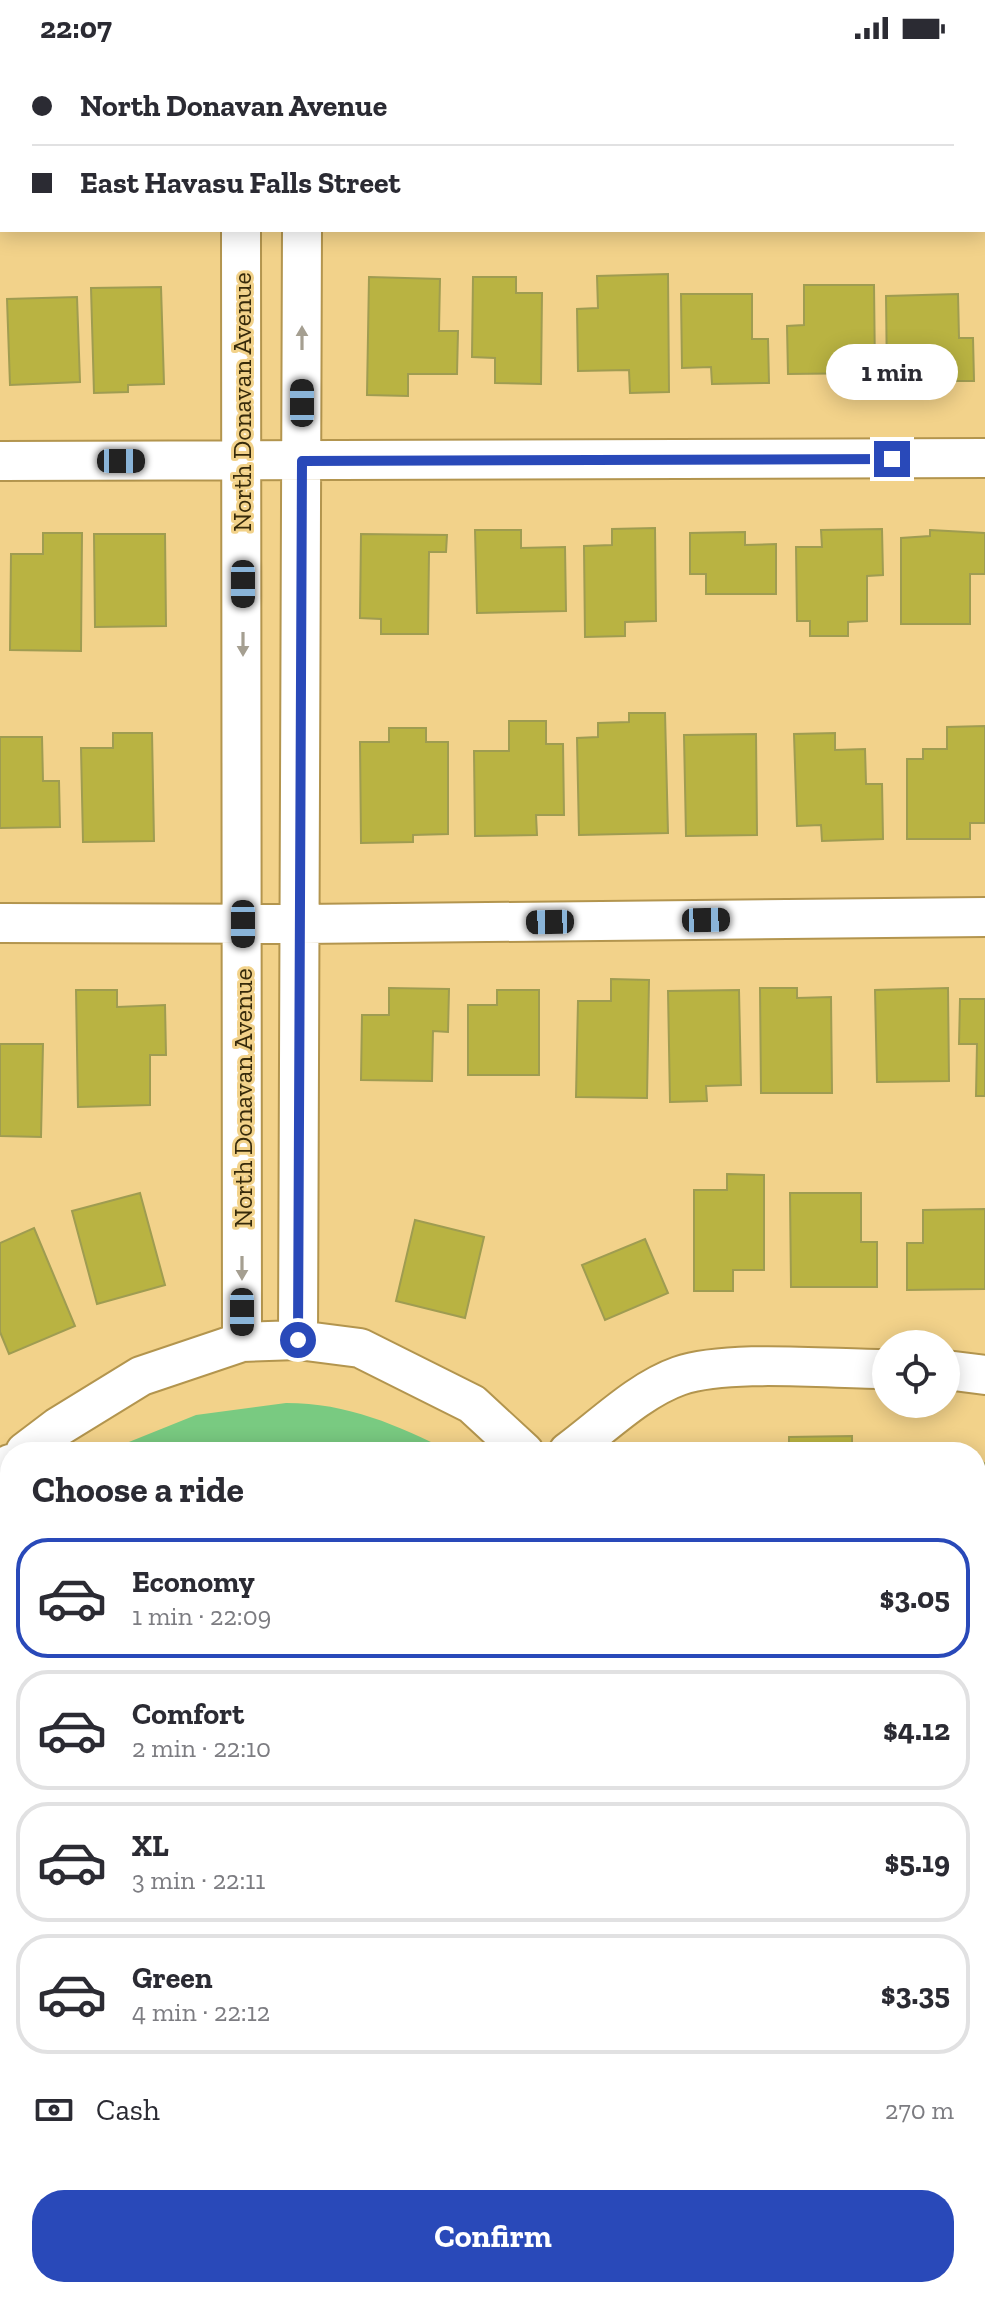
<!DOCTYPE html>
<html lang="en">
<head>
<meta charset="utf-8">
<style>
  body { margin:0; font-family:"Zilla Slab",serif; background:#f2f2f3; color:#2b2b33; height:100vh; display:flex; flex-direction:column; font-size:30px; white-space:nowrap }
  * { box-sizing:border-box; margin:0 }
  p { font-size:26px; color:#7c7c81 }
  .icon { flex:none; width:44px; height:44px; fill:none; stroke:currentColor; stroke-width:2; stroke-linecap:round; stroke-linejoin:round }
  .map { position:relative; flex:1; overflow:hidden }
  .drawer { position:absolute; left:0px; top:1386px; width:986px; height:856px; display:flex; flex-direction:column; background:#fff; border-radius:32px 32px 0 0; box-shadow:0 4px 20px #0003 }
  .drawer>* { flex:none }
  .top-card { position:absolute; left:0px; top:0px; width:986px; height:176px; box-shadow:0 4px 20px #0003; display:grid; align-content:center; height:176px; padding:0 32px; background:#fff }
  .controls { position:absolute; left:872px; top:1274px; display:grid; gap:16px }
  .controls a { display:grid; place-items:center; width:88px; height:88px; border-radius:50%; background:#fff; box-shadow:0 4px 20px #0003; font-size:40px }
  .end { position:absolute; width:36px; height:36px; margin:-18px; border:10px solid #2949b9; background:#fff; box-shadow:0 0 0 4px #fff }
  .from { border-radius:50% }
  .bubble { position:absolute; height:56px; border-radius:28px; background:#fff; box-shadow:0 4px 20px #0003; font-size:26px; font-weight:700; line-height:56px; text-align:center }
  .car { position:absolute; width:24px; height:48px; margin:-24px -12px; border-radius:10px; box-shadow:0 0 6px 2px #0007; background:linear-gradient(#222 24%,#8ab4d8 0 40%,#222 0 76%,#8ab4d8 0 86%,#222 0) }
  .top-card b { display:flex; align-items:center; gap:28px; height:76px; font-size:30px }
  .top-card b+b { border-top:2px solid #e1e1e2 }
  .top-card i { width:20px; height:20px; background:#2b2b33 }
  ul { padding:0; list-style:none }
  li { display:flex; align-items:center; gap:24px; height:120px; margin:0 16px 12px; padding:0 16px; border:4px solid #e1e1e2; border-radius:32px }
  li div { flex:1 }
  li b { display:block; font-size:30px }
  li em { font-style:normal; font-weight:700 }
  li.active { border-color:#2949b9 }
  li>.icon { width:72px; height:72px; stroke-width:1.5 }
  h2 { padding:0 32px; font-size:36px; line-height:96px }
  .pay { display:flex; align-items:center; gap:20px; height:88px; padding:0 32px; font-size:30px }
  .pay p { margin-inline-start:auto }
  .primary-button { display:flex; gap:16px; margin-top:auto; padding:16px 32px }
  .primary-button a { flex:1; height:92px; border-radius:32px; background:#2949b9; color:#fff; font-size:32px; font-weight:700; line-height:92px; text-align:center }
  .status { display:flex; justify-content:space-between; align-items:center; height:56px; padding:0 40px; background:#fff; direction:ltr }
  .status svg { height:22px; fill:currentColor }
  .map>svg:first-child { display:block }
  .green { fill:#79ca81 }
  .building { fill:#b9b342; stroke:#9f9c51; stroke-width:2 }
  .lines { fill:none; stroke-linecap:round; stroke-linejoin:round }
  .minor-casing { stroke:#b3954e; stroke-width:42 }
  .major-casing { stroke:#3e8a88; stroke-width:48 }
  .minor { stroke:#fff; stroke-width:38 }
  .major { stroke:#8ed7e0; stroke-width:44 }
  .oneway { fill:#a59f91 }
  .route { stroke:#2949b9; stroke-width:10 }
  .labels { text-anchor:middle; stroke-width:6; stroke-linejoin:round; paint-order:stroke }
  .street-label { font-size:26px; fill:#362a0b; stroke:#f2d28a }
</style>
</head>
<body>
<div class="status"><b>22:07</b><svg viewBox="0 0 49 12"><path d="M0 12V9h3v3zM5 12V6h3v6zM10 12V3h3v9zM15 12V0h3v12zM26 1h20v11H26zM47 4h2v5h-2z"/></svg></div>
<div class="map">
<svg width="985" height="2242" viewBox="0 0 985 2242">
  <rect width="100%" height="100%" fill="#f2d28a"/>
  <path class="green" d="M286,1347C348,1347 397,1369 452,1396H104L196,1359Z
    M10,1479V1884H0V1496Z"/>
  <path class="building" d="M668,218L669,336L630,337L629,314L578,315L577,253L598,252L597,220Z
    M369,221L440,223L439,275H458L457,318H408V340L367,339Z
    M473,221H516V237H542L541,328L495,327V302L472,301Z
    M804,229H874L875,317L788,318L787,270L804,269Z
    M161,231L164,328L128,329V336L94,337L91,232Z
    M681,238H752V283H768L769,327L712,328L711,311L682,312Z
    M958,238L959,282H973L974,325H887L886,240Z
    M77,241L80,326L10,329L7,243Z
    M655,472L656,565L625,566V580L585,581L584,490L612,489V473Z
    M882,473L883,519L867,520V565L848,566V580H810V565H797L796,491H822L821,474Z
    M475,474H521V492L565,491L566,555L477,557Z
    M930,474L985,477V518H970V568H901V482L930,480Z
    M745,476V489L776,488V538H706V518H690V477Z
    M43,477H82L81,595L10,594L11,498H43Z
    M94,478H165L166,570L95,571Z
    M361,478L447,479L446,496H429L428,578H381V563L360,562Z
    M629,657H665L668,777L579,779L577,682L598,681V667L629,666Z
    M509,665H546V688H563L564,759H536L537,779L475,780L474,695H509Z
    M985,670V767H970V783H907V703H923V693H947V671Z
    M389,672H426V686H448V778L413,779V786L361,787L360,686H389Z
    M113,677H152L154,785L83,786L81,692H113Z
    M835,677V694L865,693L866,728H882L883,783L822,785L821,769L797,770L794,678Z
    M756,678L757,779L686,780L684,679Z
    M0,681H42L43,725H59L60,771L0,772Z
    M611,923L649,924L647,1042L576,1041L578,945H611Z
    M389,932L449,933L448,976L433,975L432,1025L361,1024L362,959H389Z
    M760,932H797V942L831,941L832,1037H761Z
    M948,932L949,1025L877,1026L875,934Z
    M76,934H117V951L165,949L166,999H150V1049L78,1051Z
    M497,934H539V1019H468V949H497Z
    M739,934L741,1029L706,1030L707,1045L670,1046L668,935Z
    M960,943H985V1040H976L977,988H959Z
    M0,988H43L41,1081L0,1080Z
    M727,1118L764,1119V1214H733V1235H694V1134H727Z
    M140,1137L165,1229L97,1248L72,1155Z
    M790,1137H861V1186H877V1231H791Z
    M985,1153V1233L907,1234V1187H923V1154Z
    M415,1164L484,1181L465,1262L396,1245Z
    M34,1172L75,1270L9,1298L0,1276V1187Z
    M645,1183L668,1237L605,1264L582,1209Z
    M852,1380V1395L897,1396H789V1381Z
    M683,1387L756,1388V1396H683Z
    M976,1400L985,1408V1522L977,1531Z
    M984,1672L985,1743L976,1742V1693H984Z
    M980,1885H985V1957L976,1956Z
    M6,1959H10V2023H6Z
    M0,2203H10V2232H66V2242H0Z
    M87,2232H156V2242H87Z
    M174,2232H243V2242H174Z
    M283,2232H352V2242H283Z
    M370,2232H438V2242H370Z
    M457,2232H525V2242H456Z
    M541,2232H610V2242H541Z
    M778,2237H880V2242H778Z"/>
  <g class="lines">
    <defs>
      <path id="minor" d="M241,174L242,1286
        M0,405L985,402
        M0,867L302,868L985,861
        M298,1284L302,174
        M946,1314L985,1319
        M25,1396L58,1371L141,1320L242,1286L298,1284L360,1292L472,1348L524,1396
        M568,1396C602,1371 639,1334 679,1320C729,1303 830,1313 886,1313
        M0,1418L10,1408
        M0,2095H10
        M690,2242L691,2232"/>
      <path id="major" d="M984,34H985
        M0,45H2"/>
    </defs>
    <use href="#minor" class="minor-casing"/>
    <use href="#major" class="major-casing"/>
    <use href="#minor" class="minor"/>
    <use href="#major" class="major"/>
  </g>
  <defs><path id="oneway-solid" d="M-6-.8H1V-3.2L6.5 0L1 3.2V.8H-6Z" transform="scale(2)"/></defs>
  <g class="oneway">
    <use href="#oneway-solid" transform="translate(302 282) rotate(-90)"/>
    <use href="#oneway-solid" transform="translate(243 588) rotate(90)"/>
    <use href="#oneway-solid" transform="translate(242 1212) rotate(90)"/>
  </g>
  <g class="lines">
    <path class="route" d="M298,1284L302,405L892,403"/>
  </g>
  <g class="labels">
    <g class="street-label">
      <text transform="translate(242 346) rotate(-90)" y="9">North Donavan Avenue</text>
      <text transform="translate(243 1042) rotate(-90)" y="9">North Donavan Avenue</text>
    </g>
  </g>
</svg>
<div class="controls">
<a><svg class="icon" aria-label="locate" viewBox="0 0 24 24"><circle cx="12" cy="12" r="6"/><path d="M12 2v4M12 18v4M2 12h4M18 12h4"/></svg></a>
</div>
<i class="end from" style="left:298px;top:1284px"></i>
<i class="end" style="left:892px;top:403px"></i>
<div class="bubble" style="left:826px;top:288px;width:132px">1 min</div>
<i class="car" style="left:302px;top:347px;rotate:0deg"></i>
<i class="car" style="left:121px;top:405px;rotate:90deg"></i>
<i class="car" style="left:243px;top:528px;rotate:180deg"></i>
<i class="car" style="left:706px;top:864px;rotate:89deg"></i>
<i class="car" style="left:550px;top:866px;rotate:269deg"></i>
<i class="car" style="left:243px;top:868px;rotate:180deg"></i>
<i class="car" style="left:242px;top:1256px;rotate:180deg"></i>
<div class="top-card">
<b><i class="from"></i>North Donavan Avenue</b>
<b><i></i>East Havasu Falls Street</b>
</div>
<section class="drawer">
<h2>Choose a ride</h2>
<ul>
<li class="active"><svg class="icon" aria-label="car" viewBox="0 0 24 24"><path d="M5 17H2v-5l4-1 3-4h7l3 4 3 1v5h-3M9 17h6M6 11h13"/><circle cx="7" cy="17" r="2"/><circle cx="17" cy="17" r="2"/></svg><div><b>Economy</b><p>1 min · 22:09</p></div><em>$3.05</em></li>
<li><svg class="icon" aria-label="car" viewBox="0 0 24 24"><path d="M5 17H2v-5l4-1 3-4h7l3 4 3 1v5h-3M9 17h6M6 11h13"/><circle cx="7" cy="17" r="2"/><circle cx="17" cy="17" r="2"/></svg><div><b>Comfort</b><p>2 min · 22:10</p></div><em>$4.12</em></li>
<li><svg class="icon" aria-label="car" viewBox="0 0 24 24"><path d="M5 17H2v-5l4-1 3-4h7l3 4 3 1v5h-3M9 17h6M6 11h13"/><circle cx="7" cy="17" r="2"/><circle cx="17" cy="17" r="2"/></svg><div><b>XL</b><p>3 min · 22:11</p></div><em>$5.19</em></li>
<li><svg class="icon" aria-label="car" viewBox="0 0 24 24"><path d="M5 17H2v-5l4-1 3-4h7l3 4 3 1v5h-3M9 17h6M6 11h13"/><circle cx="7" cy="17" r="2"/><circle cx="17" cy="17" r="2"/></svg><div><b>Green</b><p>4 min · 22:12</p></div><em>$3.35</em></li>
</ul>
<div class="pay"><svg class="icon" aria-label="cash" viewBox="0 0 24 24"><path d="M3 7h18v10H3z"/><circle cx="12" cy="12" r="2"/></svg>Cash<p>270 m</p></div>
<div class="primary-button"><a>Confirm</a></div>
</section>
</div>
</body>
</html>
